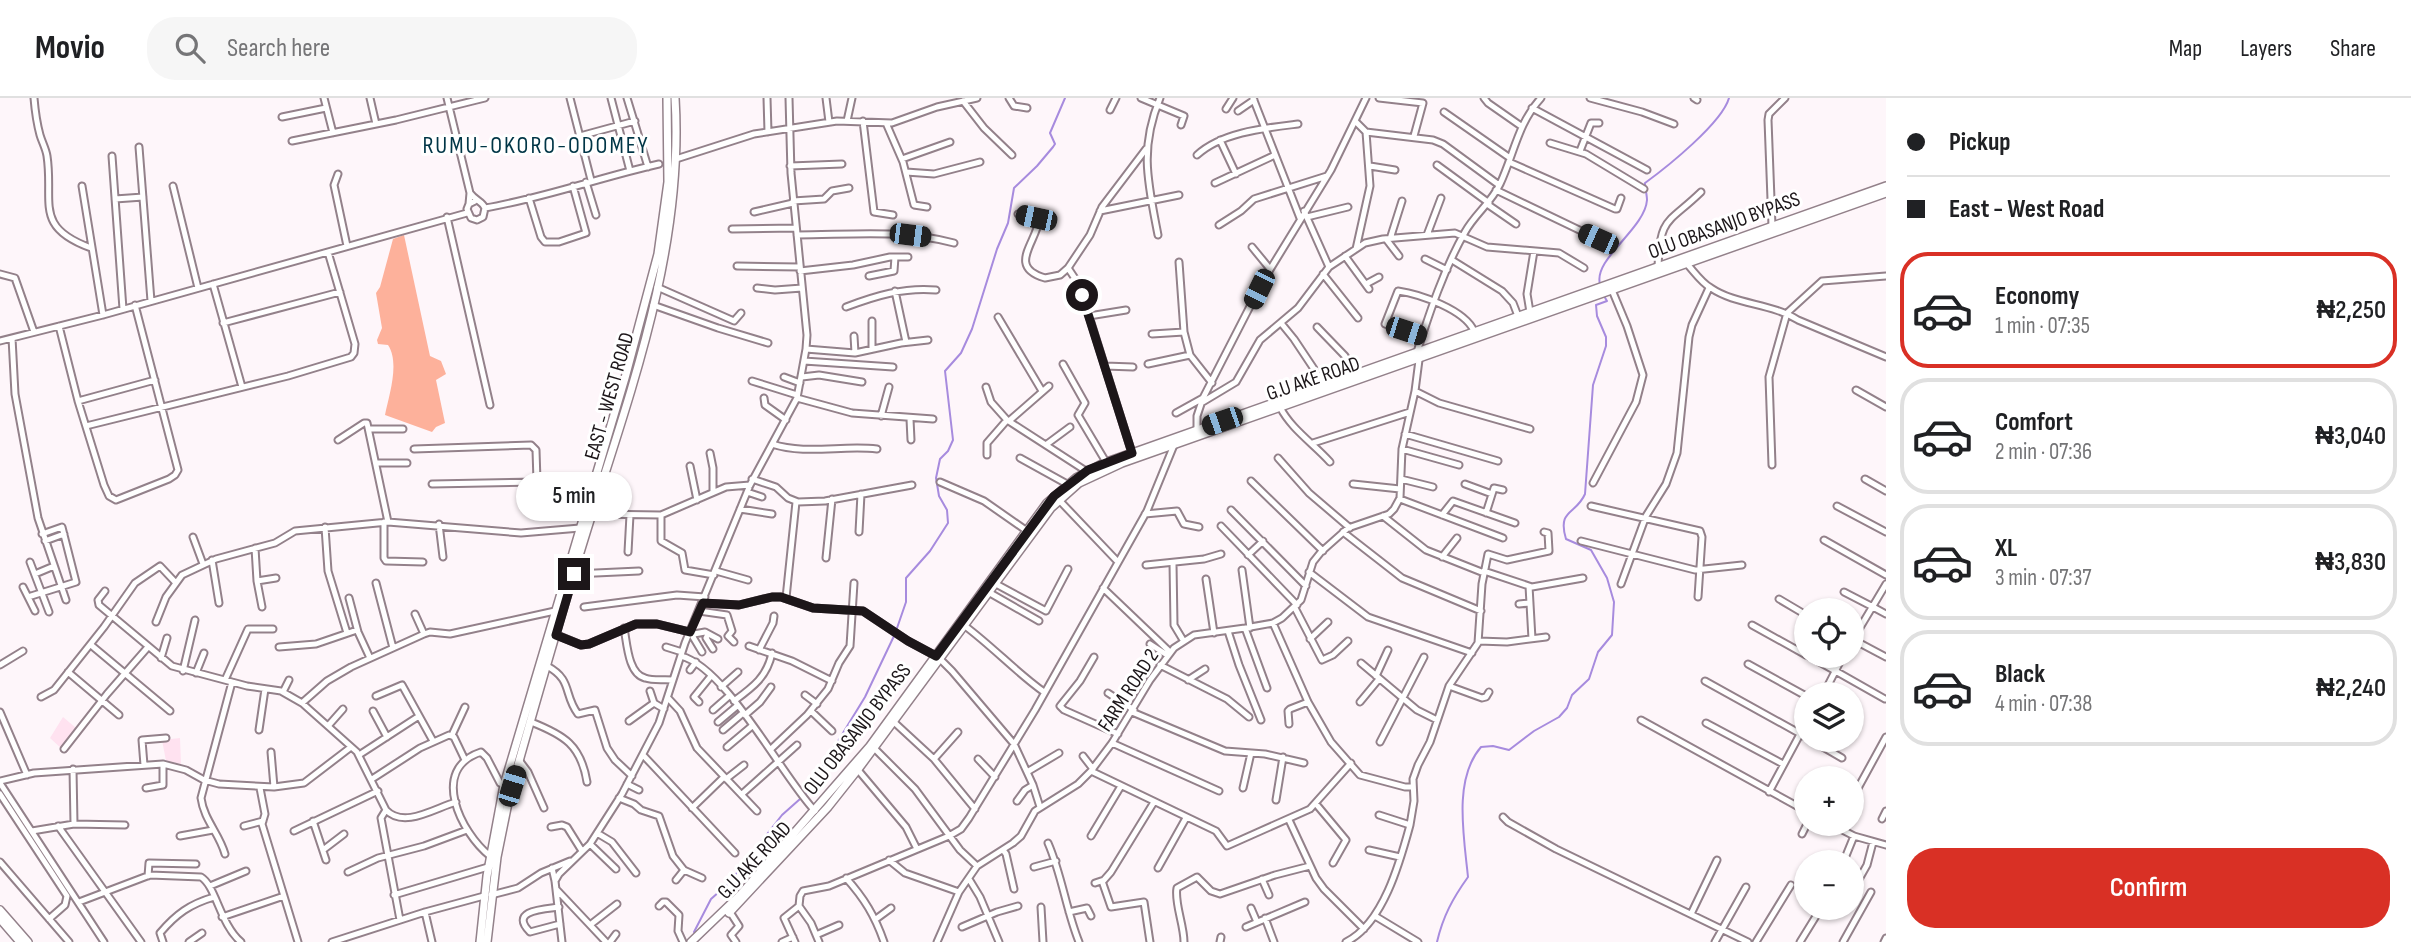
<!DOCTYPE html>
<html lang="en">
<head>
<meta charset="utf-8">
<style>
  body { margin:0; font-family:"Sofia Sans Condensed",sans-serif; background:#f6f6f6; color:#202124; height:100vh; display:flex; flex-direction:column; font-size:26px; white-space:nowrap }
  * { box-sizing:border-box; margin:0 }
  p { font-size:23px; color:#757577 }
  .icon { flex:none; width:38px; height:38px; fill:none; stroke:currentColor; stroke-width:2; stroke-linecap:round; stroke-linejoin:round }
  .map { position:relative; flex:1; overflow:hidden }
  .sheet { display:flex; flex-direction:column; background:#fff; width:525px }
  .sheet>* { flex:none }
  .top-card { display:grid; align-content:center; height:154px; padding:0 21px; background:#fff }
  .buttons { position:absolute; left:1794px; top:500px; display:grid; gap:14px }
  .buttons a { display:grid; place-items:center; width:70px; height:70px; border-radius:50%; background:#fff; box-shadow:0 2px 5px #0004; font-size:35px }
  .end { position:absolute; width:32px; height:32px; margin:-16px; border:9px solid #1c1619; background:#fff; box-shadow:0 0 0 4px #fff }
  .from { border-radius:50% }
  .bubble { position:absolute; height:49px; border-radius:24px; background:#fff; box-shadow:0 2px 5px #0004; font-size:23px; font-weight:600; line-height:49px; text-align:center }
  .car { position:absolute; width:21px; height:42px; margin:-21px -10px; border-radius:9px; box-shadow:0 0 5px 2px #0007; background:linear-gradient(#222 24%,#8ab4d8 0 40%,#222 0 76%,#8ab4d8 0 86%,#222 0) }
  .top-card b { display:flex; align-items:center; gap:24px; height:66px; font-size:26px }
  .top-card b+b { border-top:2px solid #e0e0e0 }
  .top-card i { width:18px; height:18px; background:#202124 }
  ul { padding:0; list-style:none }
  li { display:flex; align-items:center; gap:21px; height:116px; margin:0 14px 10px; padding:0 7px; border:4px solid #e0e0e0; border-radius:28px }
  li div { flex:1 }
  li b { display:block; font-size:26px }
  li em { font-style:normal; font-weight:600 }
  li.selected { border-color:#d93025 }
  li>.icon { width:63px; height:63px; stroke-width:1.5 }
  .cta { display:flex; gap:14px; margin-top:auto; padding:14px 21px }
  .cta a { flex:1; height:80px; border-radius:28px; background:#d93025; color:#fff; font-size:28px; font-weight:600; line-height:80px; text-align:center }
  header { display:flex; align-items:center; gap:42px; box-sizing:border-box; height:98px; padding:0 35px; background:#fff; border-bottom:2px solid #e0e0e0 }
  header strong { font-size:33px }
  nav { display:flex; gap:38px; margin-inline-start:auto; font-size:24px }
  .search { width:490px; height:63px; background:#f6f6f6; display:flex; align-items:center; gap:18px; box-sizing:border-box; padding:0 24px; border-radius:28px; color:#757577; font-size:26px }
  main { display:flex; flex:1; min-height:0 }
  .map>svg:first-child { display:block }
  .built { fill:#ffe2f0 }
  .green { fill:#fdb19b }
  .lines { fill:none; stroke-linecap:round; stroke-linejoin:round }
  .stream { stroke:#a78bde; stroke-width:2 }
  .minor-casing { stroke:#93818a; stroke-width:9 }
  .major-casing { stroke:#93818a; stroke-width:10 }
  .minor { stroke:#fff; stroke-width:5 }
  .major { stroke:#fff; stroke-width:7 }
  .route { stroke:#1c1619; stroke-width:9 }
  .labels { text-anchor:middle; stroke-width:6; stroke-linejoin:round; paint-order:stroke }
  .street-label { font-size:21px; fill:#1c1619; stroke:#fff }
  .quarter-label { font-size:24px; letter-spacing:2px; fill:#003546; stroke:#fff }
</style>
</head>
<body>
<header>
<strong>Movio</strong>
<div class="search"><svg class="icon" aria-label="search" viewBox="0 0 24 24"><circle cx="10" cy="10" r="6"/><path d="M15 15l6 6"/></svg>Search here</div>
<nav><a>Map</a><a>Layers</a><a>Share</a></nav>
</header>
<main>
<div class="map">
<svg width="1886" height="844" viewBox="0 0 1886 844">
  <rect width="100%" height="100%" fill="#fef6fa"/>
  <path class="built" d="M63,619L76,630L62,651L50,640Z
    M180,640L181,666L166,663L162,642Z"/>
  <path class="green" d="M404,137L430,258L441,263L446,276L436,282L445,325L436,329L432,334L385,317C389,297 400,265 388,247L378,246L377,242L382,230L376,195L380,189L393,141Z"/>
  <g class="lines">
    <path class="stream" d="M1600,186C1593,161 1645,131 1647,102C1647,97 1645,90 1645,85C1667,69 1722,25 1729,0
      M896,533L906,504V480L930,453L948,425L947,412L939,398L936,380L940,361L948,353L953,342L945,273L961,255L972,231L997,151L1008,125L1014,90L1037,68L1053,49L1055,46L1050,35L1065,0
      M805,697L865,599L894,538
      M694,834L711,801L729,785L782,717L800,701
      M1437,844C1443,818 1453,800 1468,779C1464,739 1453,681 1481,649L1493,648L1509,652L1534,633L1559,619L1567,610L1572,597L1589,581L1598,554L1612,537L1614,504L1607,480L1591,452L1566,441C1557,411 1576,417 1585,396L1593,287L1606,248V239L1597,218L1596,207L1607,203L1604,198"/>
    <defs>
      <path id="minor" d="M34,0C35,12 37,26 40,37C42,44 46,51 47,58C54,104 33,129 91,150
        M324,0L333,35
        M370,0L376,26
        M447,0L470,95L469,106
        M570,0L591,82
        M611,0L630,73
        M627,0L648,69
        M767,0L768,34
        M826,0L829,24
        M1009,0L1014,8L1027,10
        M1141,0L1184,18L1181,27
        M1253,0L1300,120
        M1379,0L1423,5L1414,38
        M1484,0L1488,5L1521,28
        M1590,0L1642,14L1674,26
        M1694,0L1697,2
        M963,3L984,30L1012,57
        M1532,10L1647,72
        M1226,11L1233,0
        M1110,12L1116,0
        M1238,13L1254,2
        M1444,14L1510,60
        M282,19L326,10
        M847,23L852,0
        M863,23L874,114L893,117
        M886,25L903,64L914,107L927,109
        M1366,34L1433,42L1443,46L1499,87
        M580,38L635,23
        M1220,42L1236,76
        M292,43L396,22L485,0
        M1550,45L1586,56L1644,91
        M139,49L151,203
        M1580,53L1591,25H1599
        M1197,57C1222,34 1265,30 1298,26
        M112,58L123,211
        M676,61L754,36L837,23L892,25L937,9L977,0
        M902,61L950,44
        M1509,64L1615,111H1617L1621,100
        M1437,67L1489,105
        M790,68L842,66
        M1370,68L1395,72
        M906,74L934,76L980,64
        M338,76L334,87L347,148
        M586,84L596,117
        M1215,85L1275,57
        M82,88L103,217
        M173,88L198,190
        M1496,92L1598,141
        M470,95C476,103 482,103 485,110L483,119L477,122L471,120L467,111L469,106L475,103
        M529,100L541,139L545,144H559L586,135L573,88
        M115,101L143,99
        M793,103L824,101L832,93L849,90
        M1487,106L1516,126
        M485,110C544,100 601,79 659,66
        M1100,113L1179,97
        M1304,113L1329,169
        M754,114L793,105
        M1018,116L1039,122C1036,145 1007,169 1045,180L1060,177L1068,170L1076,182L1089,218
        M447,119L490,307
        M1307,119L1348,109
        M1219,127L1241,113L1254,101L1327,78
        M1772,128L1768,22L1769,16L1785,0
        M732,131L796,130
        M797,137C849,137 903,131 954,145
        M1158,137C1148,85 1139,51 1160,0
        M1427,137L1441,100
        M1386,141L1399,158
        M1390,141L1402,103
        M1252,149L1270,171
        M1356,151L1370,88L1366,34L1356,24
        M1345,158L1369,191
        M1425,161L1447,172
        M1452,162L1502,193L1513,205L1518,218
        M1179,164L1184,234L1190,257L1212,285
        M1688,167C1695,175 1702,185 1711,190C1736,207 1771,205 1798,222L1886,259
        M737,168L800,169
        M1658,169C1660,118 1668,126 1701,94
        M1068,170L1090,137L1102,109L1146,51
        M800,173L853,167L890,159H908
        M0,176L15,180L34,234
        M1323,176L1358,220
        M869,178L894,173L895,159
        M213,186L242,289
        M1366,186L1379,179
        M657,189L734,223L741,215
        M757,190L775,192L802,190
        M895,193L906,244
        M653,207L718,230L768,245
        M846,209C875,198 904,189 936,192
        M1126,212L1089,218L1132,355
        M1530,214L1527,196L1534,153
        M998,219L1042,293
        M872,223V251
        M223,225L340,194
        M1281,225L1294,241L1324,286
        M59,228L78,303L104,387L109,398L116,402L169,381L175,377L178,372L135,207
        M1317,229L1345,258L1356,275
        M1152,236L1184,234
        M854,238L855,255
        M1422,238L1385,226L1398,193C1420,196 1465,212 1474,233
        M12,240L15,296L38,420L66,502
        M0,243L103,217L467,115
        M806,251L855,255L901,245L928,242
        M1417,254C1430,213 1444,171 1465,134C1475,116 1491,105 1500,86C1514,56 1518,25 1541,0
        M804,263L893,269
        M1063,266L1085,305L1078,317L1106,364
        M1148,266L1190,257
        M1105,268L1133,269
        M784,279L800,285
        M802,279L819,277L862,284
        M752,283L797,297
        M986,289L991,304L1007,322L1086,373
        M1856,292L1886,309
        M1415,293L1439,305L1530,331
        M764,300L765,307L786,322
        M797,300L852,315L933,321
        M78,303L155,282
        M1201,305L1236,284L1260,242L1298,210L1329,169L1365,145L1383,141L1455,135L1487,149L1559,155L1584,170
        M1280,309C1291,331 1314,346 1330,364
        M1176,315L1203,300
        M881,318L889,289
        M910,321L911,342
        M1009,323L1049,288
        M86,328L288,278L351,259L354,255L355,246L328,154
        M369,331H403
        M1197,332V318L1203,300L1263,183L1331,72L1366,0
        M1405,336L1498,363
        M338,342L364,325H367L388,424
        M1313,345L1410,314
        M772,346C806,357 842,347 877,351
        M1047,346L1070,329
        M414,351L531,347L536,352L537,383
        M1402,351L1459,367
        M710,355L713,370V394
        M987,357V345L1007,322
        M1020,360L1067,386
        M1278,360L1309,395L1350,430
        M376,365H407
        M1772,367L1769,279L1787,215L1822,183L1886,178
        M690,368L697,402
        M752,381L776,389L788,400L798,404L825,403L912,387
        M1401,381L1433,389
        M1865,381L1886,393
        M1251,383L1323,453
        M940,384L984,403L1027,433
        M1593,385L1636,304L1643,277L1627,228L1612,192
        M432,386L593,383
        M1353,386L1400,391
        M1465,386L1492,396
        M747,394L762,399
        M1400,401L1503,440
        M1059,402L1118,464
        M1591,408L1700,433L1702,439L1698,499
        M1837,408L1886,434
        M740,411L772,416
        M1231,412L1306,488
        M1486,415L1494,390L1503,392
        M592,416L661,417L726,389L750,387
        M1145,416L1177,413L1184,426L1199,429
        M661,417V443L682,455L685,472L714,477
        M1442,417L1453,403L1515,425
        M1383,418L1426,452L1484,475
        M384,424V460L386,463L423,464
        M439,426L443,459
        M1221,428L1297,507
        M325,429L328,473L347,535
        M859,434L861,396
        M1343,434L1402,480L1481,513
        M193,439L203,466
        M1824,442L1886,477
        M45,443L64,436
        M1581,443L1695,472L1742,467
        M255,450L257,483L276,480
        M628,454L630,417
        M1248,457L1263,443
        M1442,459L1457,440
        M826,460L832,401
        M212,462L219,505
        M30,464L49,514
        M1173,465L1174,527L1183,542
        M1146,467L1204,461L1221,456
        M1242,472L1250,530
        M716,473L748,482
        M1484,473L1532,489L1583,480
        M1309,474L1368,519L1472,555
        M35,476L54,468
        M574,476L639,473
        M1206,481L1214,535
        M257,483L262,509
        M376,485L393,550
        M996,486L1046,513L1068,471
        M1621,486L1646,418L1666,386L1677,355L1689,239L1692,227L1709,190
        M1529,488L1532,541
        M23,489L35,513
        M1103,490L1170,554
        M105,493L98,502L99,507L172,568L247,588L281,593L302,605L327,583L351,569L424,536L430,534L450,536L555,513
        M1844,494L1873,509
        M990,495L1039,523
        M28,499L76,484L62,429L42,436
        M349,500L358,534L370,560
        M786,500L796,404
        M1779,501L1806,517
        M703,505L739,507L772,499H781L813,510L863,513L908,543L936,558
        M1519,506L1530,505
        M584,509L677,497L705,499
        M1873,509L1886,516
        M1295,510L1322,562L1333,557L1348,543
        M699,513L727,517L732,533L728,538L734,544
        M415,516L424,536
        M156,524L166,499L182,477L216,461L275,445L295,433L388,424L521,435L580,430
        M1273,525L1308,604L1331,644L1360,677L1405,689H1413
        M1752,527L1806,557
        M965,528C993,549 1016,574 1044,594
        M624,530C627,545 628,576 645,580C654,583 664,581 673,582
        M1245,530L1267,590
        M1228,533L1239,567L1261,622
        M690,534L694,536L705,534L718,541
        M694,536L693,539L702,554
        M708,536L706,540L713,551
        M557,537L581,547L589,546L636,526H657L690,534
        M1310,541L1328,524
        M1852,541L1886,559
        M1479,543L1507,544L1546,539
        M1852,543L1886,486
        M1150,546L1167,557
        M91,547L170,613
        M749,548L792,563L832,583
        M279,549L316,546L357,532
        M666,549L682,554
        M759,552L773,525L774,518
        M681,558C727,570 781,677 815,713
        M1809,558L1885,601
        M1094,559L1080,583L1060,608L1064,612L1118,636
        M161,560L167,540
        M941,562L952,573L1014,646L1033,687L1040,709
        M1361,565L1417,612L1437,622
        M1748,566L1806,598
        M0,567L23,553
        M1160,567L1227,601L1249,619
        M547,568C573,582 563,596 578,616L595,612L607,650L615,662L632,678
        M690,572L696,564
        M183,573L195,522
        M68,574L119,617
        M196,575L204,555
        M1376,578L1388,552
        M225,582L248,531H273
        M1188,582L1205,571
        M1705,583L1806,639
        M1449,588L1482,600L1486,599L1489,594
        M721,589L738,574
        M650,593L654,605L664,611
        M283,594L289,582
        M1108,595L1134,612
        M805,597L817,606
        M1823,597L1843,558
        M376,598L402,587L433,643
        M41,599L54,592L104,529L135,485L160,468L175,484
        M668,600L680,613L697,650L757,713
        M734,603C753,589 767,579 772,555
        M699,604L694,599L711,578
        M1360,604L1379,581
        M302,605L357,654L386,712C404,731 435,710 456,704
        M713,612L729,598
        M373,613L387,639
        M811,613L832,633
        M0,614L27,677
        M1132,614L1225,653L1265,656L1304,665
        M745,617L760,604L771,589
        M1641,622L1806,713
        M629,623L654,605
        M531,624C564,637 581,647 587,684
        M718,624L737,608
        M895,625L934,661L975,711
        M1706,625L1783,666
        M1289,626L1288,613L1290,611L1308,604
        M328,628L343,611
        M259,632L265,591
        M723,632L743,615
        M452,637L465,609
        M1811,642L1842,660
        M1380,644L1424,559
        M1112,645L1219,693
        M727,649L752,628
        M64,651L107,596L148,549
        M771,651L807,617L828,591L839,565L850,548L854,485
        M875,651L915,691L960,752L977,768
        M271,654L274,689
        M359,657L419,618
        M643,657L735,755
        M1083,658L1093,671
        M934,661L958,634
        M978,661L995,679
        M519,662L528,674L544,710
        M144,667L142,642L166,640
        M73,671L74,726
        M858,672L906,729L917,751
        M1091,673L1216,733L1227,748L1310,711L1351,665
        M1027,674L1059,655
        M372,681L420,650L449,637L454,639L465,662
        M726,681L744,667
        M0,683L34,675L163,666L186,672L204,682L219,686L274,689L304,685L351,649
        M0,685L104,844
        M627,686L639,692
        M146,690L163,687V666
        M260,690L265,716L262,726L298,844
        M1243,690L1251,655
        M1769,694L1806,625
        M0,696L67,798L65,807L49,821
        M742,696L797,647
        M619,700L634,706L641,712L659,718L673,758L684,772L702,780
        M1852,701L1886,639
        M1276,702L1283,659
        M1017,703L1025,692L1033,687
        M1316,706L1346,742L1333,765
        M692,710L724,679
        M386,712L381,720L400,822
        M1503,719L1508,724L1556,751L1748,844
        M1882,721L1886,713
        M1289,722L1316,780L1324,791L1364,831
        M313,723L326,762
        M1831,726L1854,738L1886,747
        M1410,727L1414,703L1413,681L1418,667L1430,644L1449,588L1478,545L1482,486L1488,456L1507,462L1549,453L1548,435L1544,434
        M58,728L141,844
        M244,728L263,723
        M551,729L562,727L567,729L582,753
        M32,733L74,726L125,727
        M294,733L378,693
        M597,735L612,744L636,775
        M1802,736L1807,726
        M180,738L213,732
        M1091,738L1121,688
        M1048,745C1062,777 1066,812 1079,844
        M590,746L616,771
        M323,752L344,736
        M1003,752L1006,756L1014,791
        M1369,752L1400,759
        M225,756C219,735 204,722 201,700L232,584
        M490,758C461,735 429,671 481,654L487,660L500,685L504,687
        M889,762L905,775L959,794
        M0,764L69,844
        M1843,765L1854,738
        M1034,769L1056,763
        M552,770L555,783L562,844
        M1158,770L1186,720
        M348,774L378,760L424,748L467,732
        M148,778L149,765L196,766
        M846,780C864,800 875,818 884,844
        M969,781L980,799L999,844
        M1262,781L1269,797
        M676,782L684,772
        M555,783L559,776L590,746L622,696L659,625L685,545L750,387L797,300L806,251L807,237L791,75L789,0
        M1102,783L1111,809L1144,804L1150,844
        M1858,783L1867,767L1873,744
        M1095,785L1104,782L1111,774L1154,704
        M210,788L246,773
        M556,791L590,827L617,806
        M394,797L488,769
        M491,797L518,790L541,775L570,763
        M79,804L150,777L201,779C216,788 220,826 241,844
        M659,808L663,804H666L679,817L678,833L683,844
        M559,809C545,811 508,812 530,834L560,826
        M1041,809L1043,844
        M1251,810L1257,824
        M425,814L432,844
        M730,814L739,828L731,837L736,844
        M1069,814L1087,810L1091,818
        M1691,816L1717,762
        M1375,818L1418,844
        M222,819L284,798
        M1265,820L1274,844
        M876,821L891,810
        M590,827L606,844
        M962,829L997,814L1018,808
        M1246,829L1305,804
        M816,837L839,827
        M163,844L160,835C176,816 190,806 214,799
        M189,844L202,835
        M332,844L425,814L484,798
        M610,844L616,836
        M782,844L793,839
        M795,844L784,820L799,808
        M819,844L811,825L799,808L800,798L803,793L829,788L949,738L961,731L969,720L1035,612L1147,413L1174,347
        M937,844L959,794L977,768L1013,745L1021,738L1035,713L1078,686L1091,673L1112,645L1150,582L1174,550L1194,537L1245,530L1273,525L1282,520L1301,502L1313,464L1321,454L1348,430L1389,416L1394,411L1400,400L1402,351L1415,293L1419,262
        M1184,844C1184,827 1174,804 1177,790L1197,779L1211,793L1220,796L1275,777L1310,768
        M1220,844L1221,839
        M1346,844C1383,826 1400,764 1410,727L1379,717
        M1715,844L1746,789
        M1756,844L1791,787
        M1800,844L1821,810
        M1843,844L1871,794
        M1884,844L1886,840"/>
      <path id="major" d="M0,812L28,844
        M729,815L828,709L859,670L1051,410L1079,385L1122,365L1886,95
        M0,821L20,844
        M480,844L487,778L504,687L625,280L658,156L668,84L667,0
        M487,844L497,759L510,695C536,603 562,511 591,419C634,284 684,144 675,0
        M691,844L740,797L870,648L1047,405L1076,380L1104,365L1886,88"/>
    </defs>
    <use href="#minor" class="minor-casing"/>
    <use href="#major" class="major-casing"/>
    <use href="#minor" class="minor"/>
    <use href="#major" class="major"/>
  </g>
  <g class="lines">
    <path class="route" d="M574,476L556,537L581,547L589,546L636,526H657L690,534L703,505L739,507L772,499H781L813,510L863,513L908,543L936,558L1054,398L1088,372L1132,355L1082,197"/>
  </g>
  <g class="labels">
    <g class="street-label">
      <text transform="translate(1724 127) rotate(-20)" y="7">OLU OBASANJO BYPASS</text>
      <text transform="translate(1313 280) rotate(-19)" y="7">G.U AKE ROAD</text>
      <text transform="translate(609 298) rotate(-74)" y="7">EAST - WEST ROAD</text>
      <text transform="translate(1128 592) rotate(-57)" y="7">FARM ROAD 2</text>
      <text transform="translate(857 631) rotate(-52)" y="7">OLU OBASANJO BYPASS</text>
      <text transform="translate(754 762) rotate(-47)" y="7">G.U AKE ROAD</text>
    </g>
    <g class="quarter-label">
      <text x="536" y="55">RUMU-OKORO-ODOMEY</text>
    </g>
  </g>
</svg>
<div class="buttons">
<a><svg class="icon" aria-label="locate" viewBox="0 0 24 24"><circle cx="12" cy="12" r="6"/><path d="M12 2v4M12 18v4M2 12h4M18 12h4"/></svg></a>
<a><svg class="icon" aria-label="layers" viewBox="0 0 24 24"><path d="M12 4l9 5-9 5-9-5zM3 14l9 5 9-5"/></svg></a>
<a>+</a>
<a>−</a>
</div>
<i class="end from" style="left:1082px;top:197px"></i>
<i class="end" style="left:574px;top:476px"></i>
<div class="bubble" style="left:516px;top:374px;width:116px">5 min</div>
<i class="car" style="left:1036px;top:120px;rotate:282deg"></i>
<i class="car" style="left:910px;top:137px;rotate:97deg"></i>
<i class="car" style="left:1598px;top:141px;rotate:294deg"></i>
<i class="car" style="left:1259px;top:191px;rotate:206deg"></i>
<i class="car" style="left:1406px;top:233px;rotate:108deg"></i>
<i class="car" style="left:1222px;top:323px;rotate:251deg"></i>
<i class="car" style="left:512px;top:688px;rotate:17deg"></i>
</div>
<section class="sheet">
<div class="top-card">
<b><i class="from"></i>Pickup</b>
<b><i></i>East - West Road</b>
</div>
<ul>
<li class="selected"><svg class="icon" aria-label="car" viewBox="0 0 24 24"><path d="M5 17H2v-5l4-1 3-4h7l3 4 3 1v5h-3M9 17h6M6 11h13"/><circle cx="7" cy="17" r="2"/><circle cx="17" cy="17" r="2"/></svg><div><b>Economy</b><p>1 min · 07:35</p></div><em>₦2,250</em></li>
<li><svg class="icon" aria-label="car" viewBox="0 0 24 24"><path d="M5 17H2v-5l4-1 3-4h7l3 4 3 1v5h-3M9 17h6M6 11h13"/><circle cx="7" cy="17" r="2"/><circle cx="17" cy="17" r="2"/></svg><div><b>Comfort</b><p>2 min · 07:36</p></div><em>₦3,040</em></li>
<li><svg class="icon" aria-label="car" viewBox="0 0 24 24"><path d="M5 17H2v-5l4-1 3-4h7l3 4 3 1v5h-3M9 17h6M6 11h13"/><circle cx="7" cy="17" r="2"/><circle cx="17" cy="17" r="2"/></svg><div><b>XL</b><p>3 min · 07:37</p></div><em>₦3,830</em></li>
<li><svg class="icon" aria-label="car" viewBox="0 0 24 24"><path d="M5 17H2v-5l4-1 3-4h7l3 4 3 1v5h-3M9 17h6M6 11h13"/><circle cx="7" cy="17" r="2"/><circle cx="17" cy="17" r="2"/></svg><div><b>Black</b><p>4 min · 07:38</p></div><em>₦2,240</em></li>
</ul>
<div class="cta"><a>Confirm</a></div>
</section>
</main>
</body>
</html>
